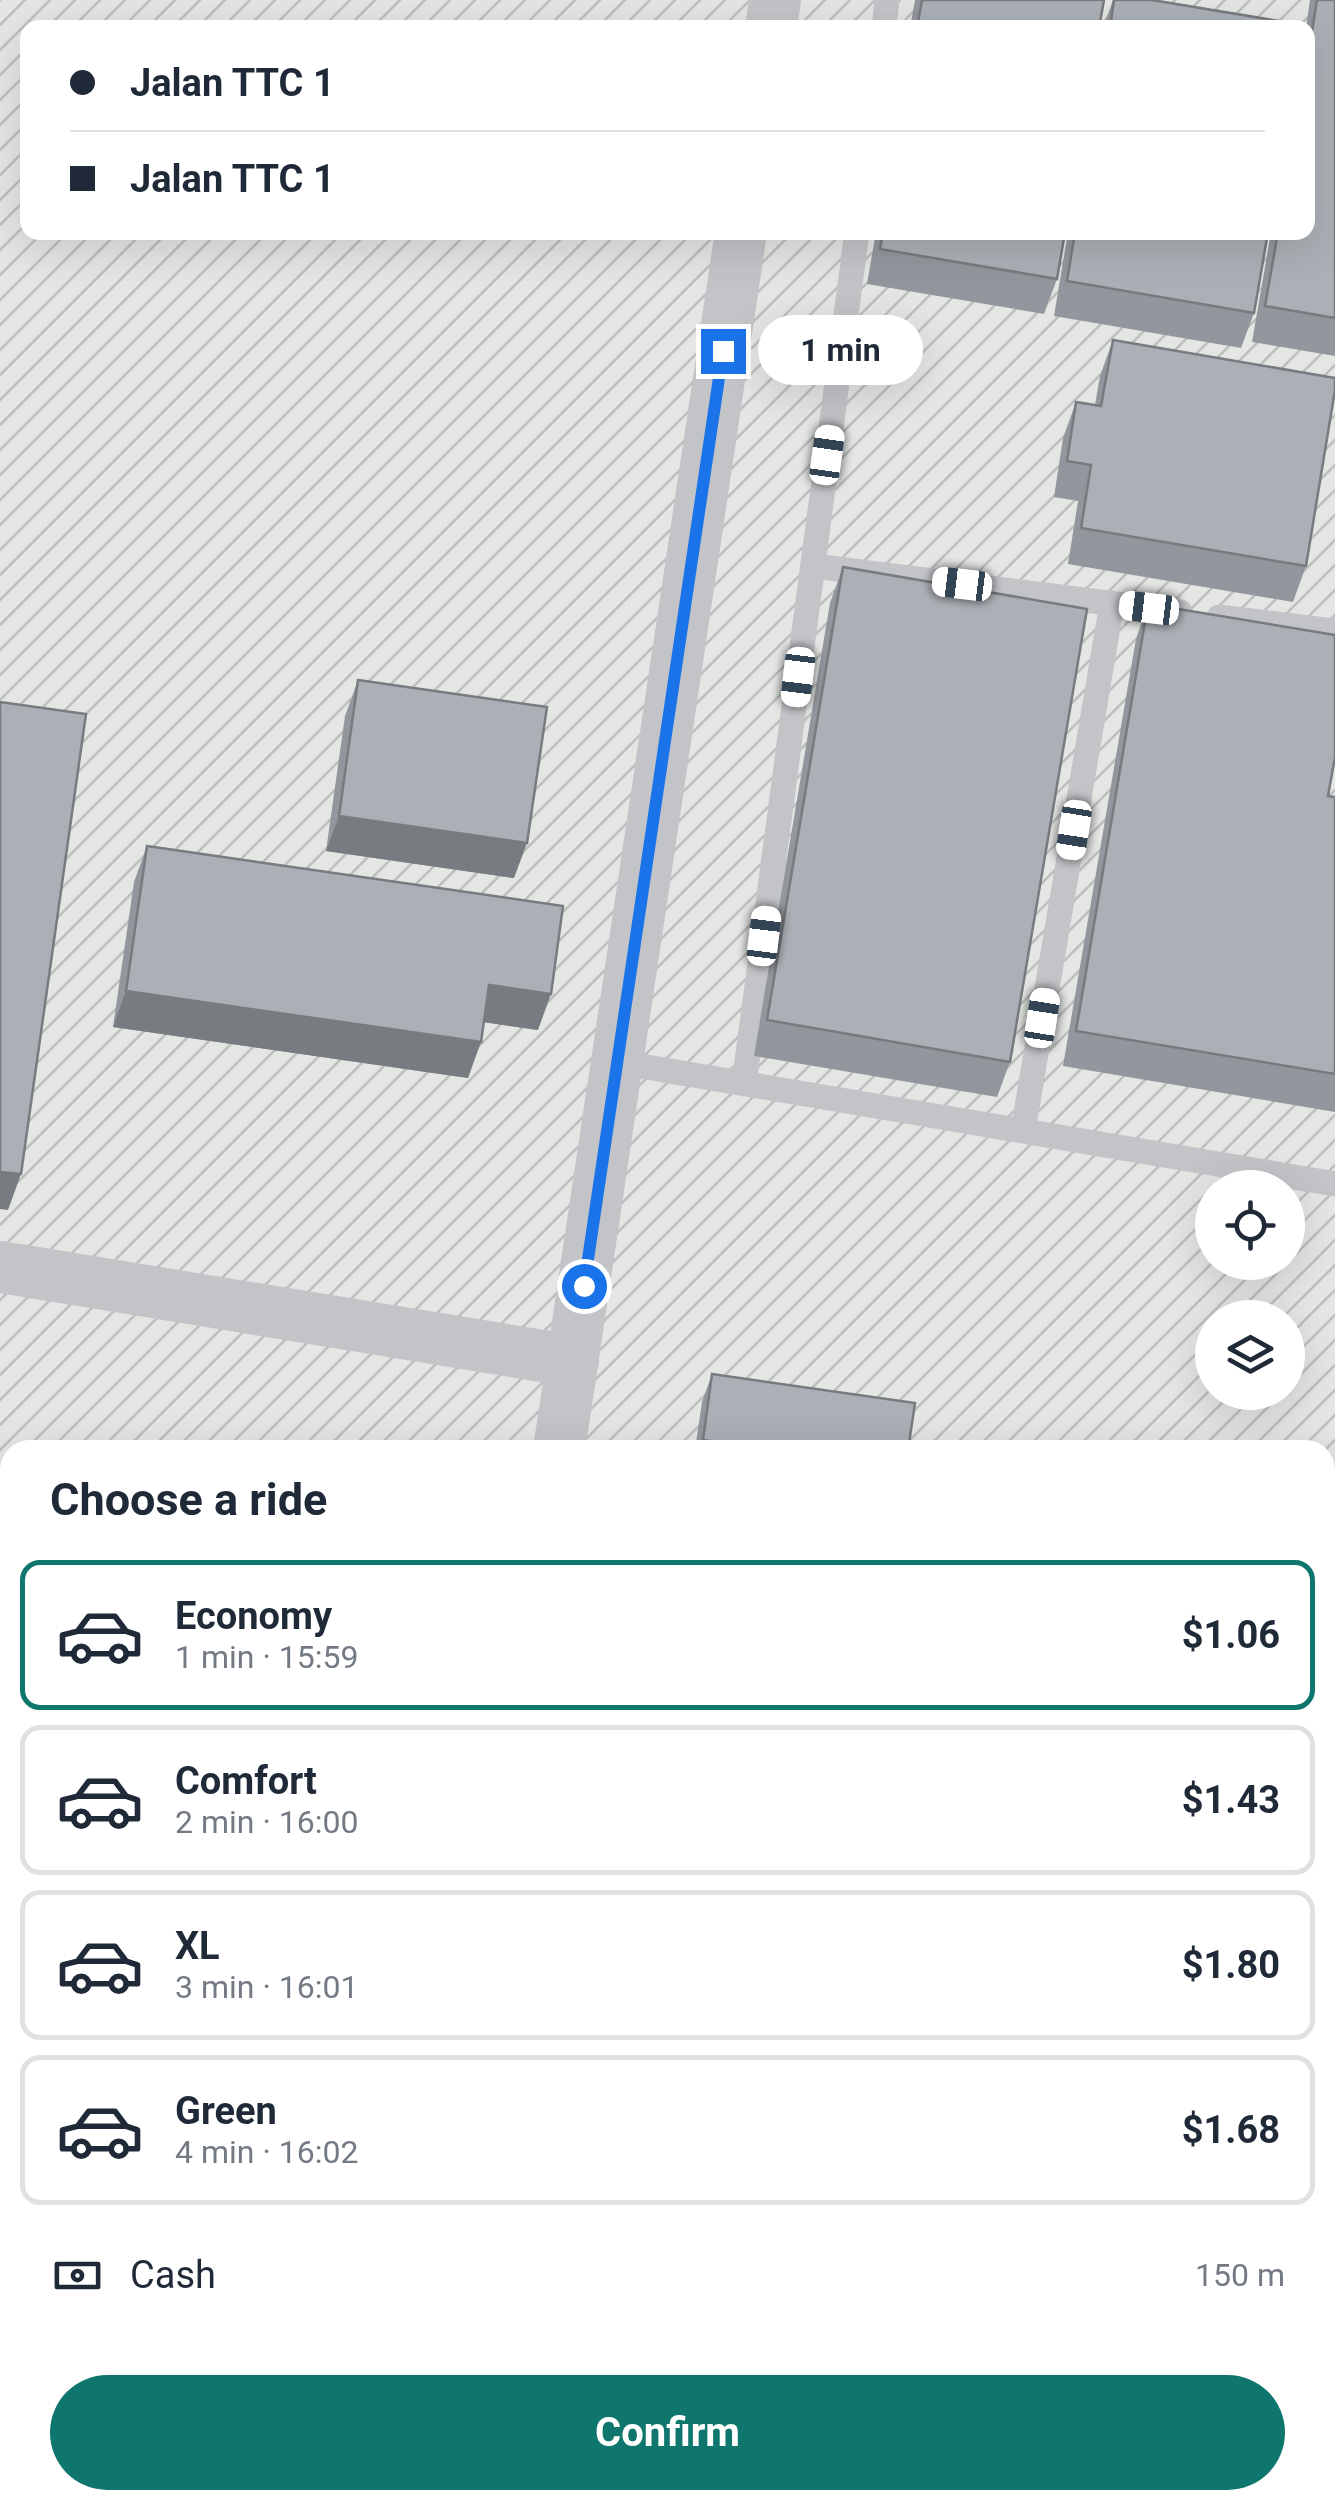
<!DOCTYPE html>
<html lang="en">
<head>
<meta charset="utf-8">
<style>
  body { margin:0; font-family:Roboto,sans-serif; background:#f2f2f3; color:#1f2937; height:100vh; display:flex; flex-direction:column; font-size:38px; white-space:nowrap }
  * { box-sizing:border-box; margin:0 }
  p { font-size:32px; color:#747a83 }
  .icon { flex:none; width:55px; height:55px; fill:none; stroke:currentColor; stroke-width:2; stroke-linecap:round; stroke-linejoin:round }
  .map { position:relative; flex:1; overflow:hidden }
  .side { position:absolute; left:0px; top:1440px; width:1335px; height:1070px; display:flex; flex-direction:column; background:#fff; border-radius:30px 30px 0 0; box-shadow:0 10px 40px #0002 }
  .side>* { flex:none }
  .banner { position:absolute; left:20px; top:20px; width:1295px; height:220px; border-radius:20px; box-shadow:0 10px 40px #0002; display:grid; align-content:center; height:220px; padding:0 50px; background:#fff }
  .buttons { position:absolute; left:1195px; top:1170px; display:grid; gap:20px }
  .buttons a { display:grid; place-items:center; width:110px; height:110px; border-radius:50%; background:#fff; box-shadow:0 10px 40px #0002; font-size:50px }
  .end { position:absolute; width:45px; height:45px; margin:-22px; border:12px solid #1a73e8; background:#fff; box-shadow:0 0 0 5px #fff }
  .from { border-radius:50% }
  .bubble { position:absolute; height:70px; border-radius:35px; background:#fff; box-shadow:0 10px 40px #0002; font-size:32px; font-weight:700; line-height:70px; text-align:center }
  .car { position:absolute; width:30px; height:60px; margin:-30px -15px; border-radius:12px; box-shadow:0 0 8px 2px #0007; background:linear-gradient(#fff 24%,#345 0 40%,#fff 0 76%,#345 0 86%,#fff 0) }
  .banner b { display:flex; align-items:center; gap:35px; height:95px; font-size:38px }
  .banner b+b { border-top:2px solid #e0e1e3 }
  .banner i { width:25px; height:25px; background:#1f2937 }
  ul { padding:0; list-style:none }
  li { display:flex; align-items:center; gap:30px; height:150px; margin:0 20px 15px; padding:0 30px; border:5px solid #e0e1e3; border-radius:20px }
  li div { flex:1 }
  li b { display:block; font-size:38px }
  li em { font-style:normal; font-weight:700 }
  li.on { border-color:#0f766e }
  li>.icon { width:90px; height:90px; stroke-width:1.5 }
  h2 { padding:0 50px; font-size:45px; line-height:120px }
  .pay { display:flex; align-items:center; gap:25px; height:110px; padding:0 50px; font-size:38px }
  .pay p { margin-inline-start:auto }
  .cta { display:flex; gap:20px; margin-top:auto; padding:20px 50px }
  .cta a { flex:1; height:115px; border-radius:60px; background:#0f766e; color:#fff; font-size:40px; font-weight:700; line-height:115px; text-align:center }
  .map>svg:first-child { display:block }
  .industrial { fill:url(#industrial-furrows); fill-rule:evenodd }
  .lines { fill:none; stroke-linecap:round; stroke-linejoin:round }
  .canal { stroke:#bbc4ca; stroke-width:45 }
  .lane { stroke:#c2c4c8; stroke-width:25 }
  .street { stroke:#c2c4c8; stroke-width:52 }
  .wall { fill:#93979d }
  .shaded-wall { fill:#787b7f }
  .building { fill:#abb0b6; stroke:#787b7f; stroke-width:2.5 }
  .route { stroke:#1a73e8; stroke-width:12 }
</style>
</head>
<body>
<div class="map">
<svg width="1335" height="2510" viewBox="0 0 1335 2510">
  <defs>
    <pattern id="industrial-furrows" width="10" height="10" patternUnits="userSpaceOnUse" patternTransform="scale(2.5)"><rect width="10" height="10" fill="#e4e6e4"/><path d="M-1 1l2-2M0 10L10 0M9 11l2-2" fill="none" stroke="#bcbfbe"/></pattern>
  </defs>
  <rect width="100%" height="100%" fill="#f4f4f0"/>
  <path class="industrial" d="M0,0H1335V2266L1325,2327V1450H10V2500H1297L1295,2510H0ZM28,28H1308V232H28ZM1212,1188H1288V1262H1212ZM1212,1318H1288V1392H1212Z"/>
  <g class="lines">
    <path class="canal" d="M0,1740L10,1749
      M881,2500L892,2510"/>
    <path class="lane" d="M884,28L887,0
      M813,566L1180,612
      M1219,617L1335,631
      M617,1062L1335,1184
      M744,1084L857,232
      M1023,1131L1112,603
      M94,2510L95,2500"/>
    <path class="street" d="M771,28L775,0
      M0,1267L573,1361
      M559,1450L741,232
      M0,1958L10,1960
      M402,2510L404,2500"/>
  </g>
  <path class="wall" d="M915,0H1104L1099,28H910Z
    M1113,0H1152L1303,28H1103Z
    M1310,0H1335V356L1252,342L1271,232H1308V28H1306Z
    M876,232H1065L1057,279L1044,314L867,284Z
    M1068,232H1268L1254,313L1241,348L1054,316Z
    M1113,340L1306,566L1293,602L1068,564L1078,501L1054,497L1063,438L1076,402L1095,405L1100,376Z
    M843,567L1010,1062L997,1097L754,1056L830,603Z
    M1148,604L1328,796L1335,797V1112L1063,1066L1136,639Z
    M358,680L514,878L326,851L345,716Z
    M147,846L538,1030L483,1022L468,1078L113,1027L134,882Z
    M712,1374L908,1450H695L702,1402Z"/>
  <path class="shaded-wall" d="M339,816L527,843L514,878L326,851Z
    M489,985L551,994L538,1030L476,1021Z
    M126,991L481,1042L468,1078L113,1027Z
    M0,1172L21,1174L8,1210L0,1209Z
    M703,1440L770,1450H699Z"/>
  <path class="building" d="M922,0H1104L1099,28H917Z
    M1114,0H1152L1303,25V28H1110Z
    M1317,0H1335V318L1265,306L1278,232H1308V56Z
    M883,232H1065L1057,279L880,249Z
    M1075,232H1268L1254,313L1067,281Z
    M1113,340L1335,378V390L1306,566L1081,528L1091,465L1067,461L1076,402L1101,406Z
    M843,567L1087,609L1010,1062L767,1020Z
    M1148,604L1335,635V757L1328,796L1335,797V1074L1076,1031Z
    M358,680L547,707L527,843L339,816Z
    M0,702L86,714L21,1174L0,1172Z
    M147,846L563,906L551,994L489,985L481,1042L126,991Z
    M712,1374L915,1403L908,1450H770L703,1440Z"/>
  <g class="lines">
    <path class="route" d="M584,1286L723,351"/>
  </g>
</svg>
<div class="buttons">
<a><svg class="icon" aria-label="locate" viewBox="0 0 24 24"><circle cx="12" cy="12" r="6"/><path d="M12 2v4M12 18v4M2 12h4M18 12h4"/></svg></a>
<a><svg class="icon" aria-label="layers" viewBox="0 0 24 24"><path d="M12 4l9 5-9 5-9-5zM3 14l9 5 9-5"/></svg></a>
</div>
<i class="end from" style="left:584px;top:1286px"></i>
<i class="end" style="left:723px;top:351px"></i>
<div class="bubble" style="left:758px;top:315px;width:165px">1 min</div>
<i class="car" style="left:827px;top:455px;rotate:8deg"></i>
<i class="car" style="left:962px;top:584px;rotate:277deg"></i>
<i class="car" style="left:1149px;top:608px;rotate:277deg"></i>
<i class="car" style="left:798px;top:677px;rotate:187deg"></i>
<i class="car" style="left:1074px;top:830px;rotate:189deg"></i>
<i class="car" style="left:764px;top:936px;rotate:7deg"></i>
<i class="car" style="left:1042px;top:1018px;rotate:9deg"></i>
<div class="banner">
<b><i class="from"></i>Jalan TTC 1</b>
<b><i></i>Jalan TTC 1</b>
</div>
<section class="side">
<h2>Choose a ride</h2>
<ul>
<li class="on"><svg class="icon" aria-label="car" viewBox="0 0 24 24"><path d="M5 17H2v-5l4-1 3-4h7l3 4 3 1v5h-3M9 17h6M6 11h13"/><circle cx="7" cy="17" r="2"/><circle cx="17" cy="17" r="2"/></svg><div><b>Economy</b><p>1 min · 15:59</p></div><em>$1.06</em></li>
<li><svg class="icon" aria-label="car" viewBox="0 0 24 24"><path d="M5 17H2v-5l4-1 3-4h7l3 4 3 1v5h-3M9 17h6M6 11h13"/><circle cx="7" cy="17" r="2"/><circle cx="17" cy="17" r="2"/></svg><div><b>Comfort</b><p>2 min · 16:00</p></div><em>$1.43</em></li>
<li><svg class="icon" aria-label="car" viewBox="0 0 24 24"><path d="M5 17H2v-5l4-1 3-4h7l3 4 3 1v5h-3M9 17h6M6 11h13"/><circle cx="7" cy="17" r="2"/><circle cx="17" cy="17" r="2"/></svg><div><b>XL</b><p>3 min · 16:01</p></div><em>$1.80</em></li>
<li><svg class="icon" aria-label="car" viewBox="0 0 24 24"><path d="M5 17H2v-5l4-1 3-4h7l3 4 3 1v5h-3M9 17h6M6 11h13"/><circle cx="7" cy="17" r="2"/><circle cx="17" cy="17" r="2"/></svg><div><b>Green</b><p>4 min · 16:02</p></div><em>$1.68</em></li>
</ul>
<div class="pay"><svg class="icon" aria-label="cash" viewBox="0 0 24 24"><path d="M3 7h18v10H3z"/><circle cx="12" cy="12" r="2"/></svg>Cash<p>150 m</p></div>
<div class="cta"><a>Confirm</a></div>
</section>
</div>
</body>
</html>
